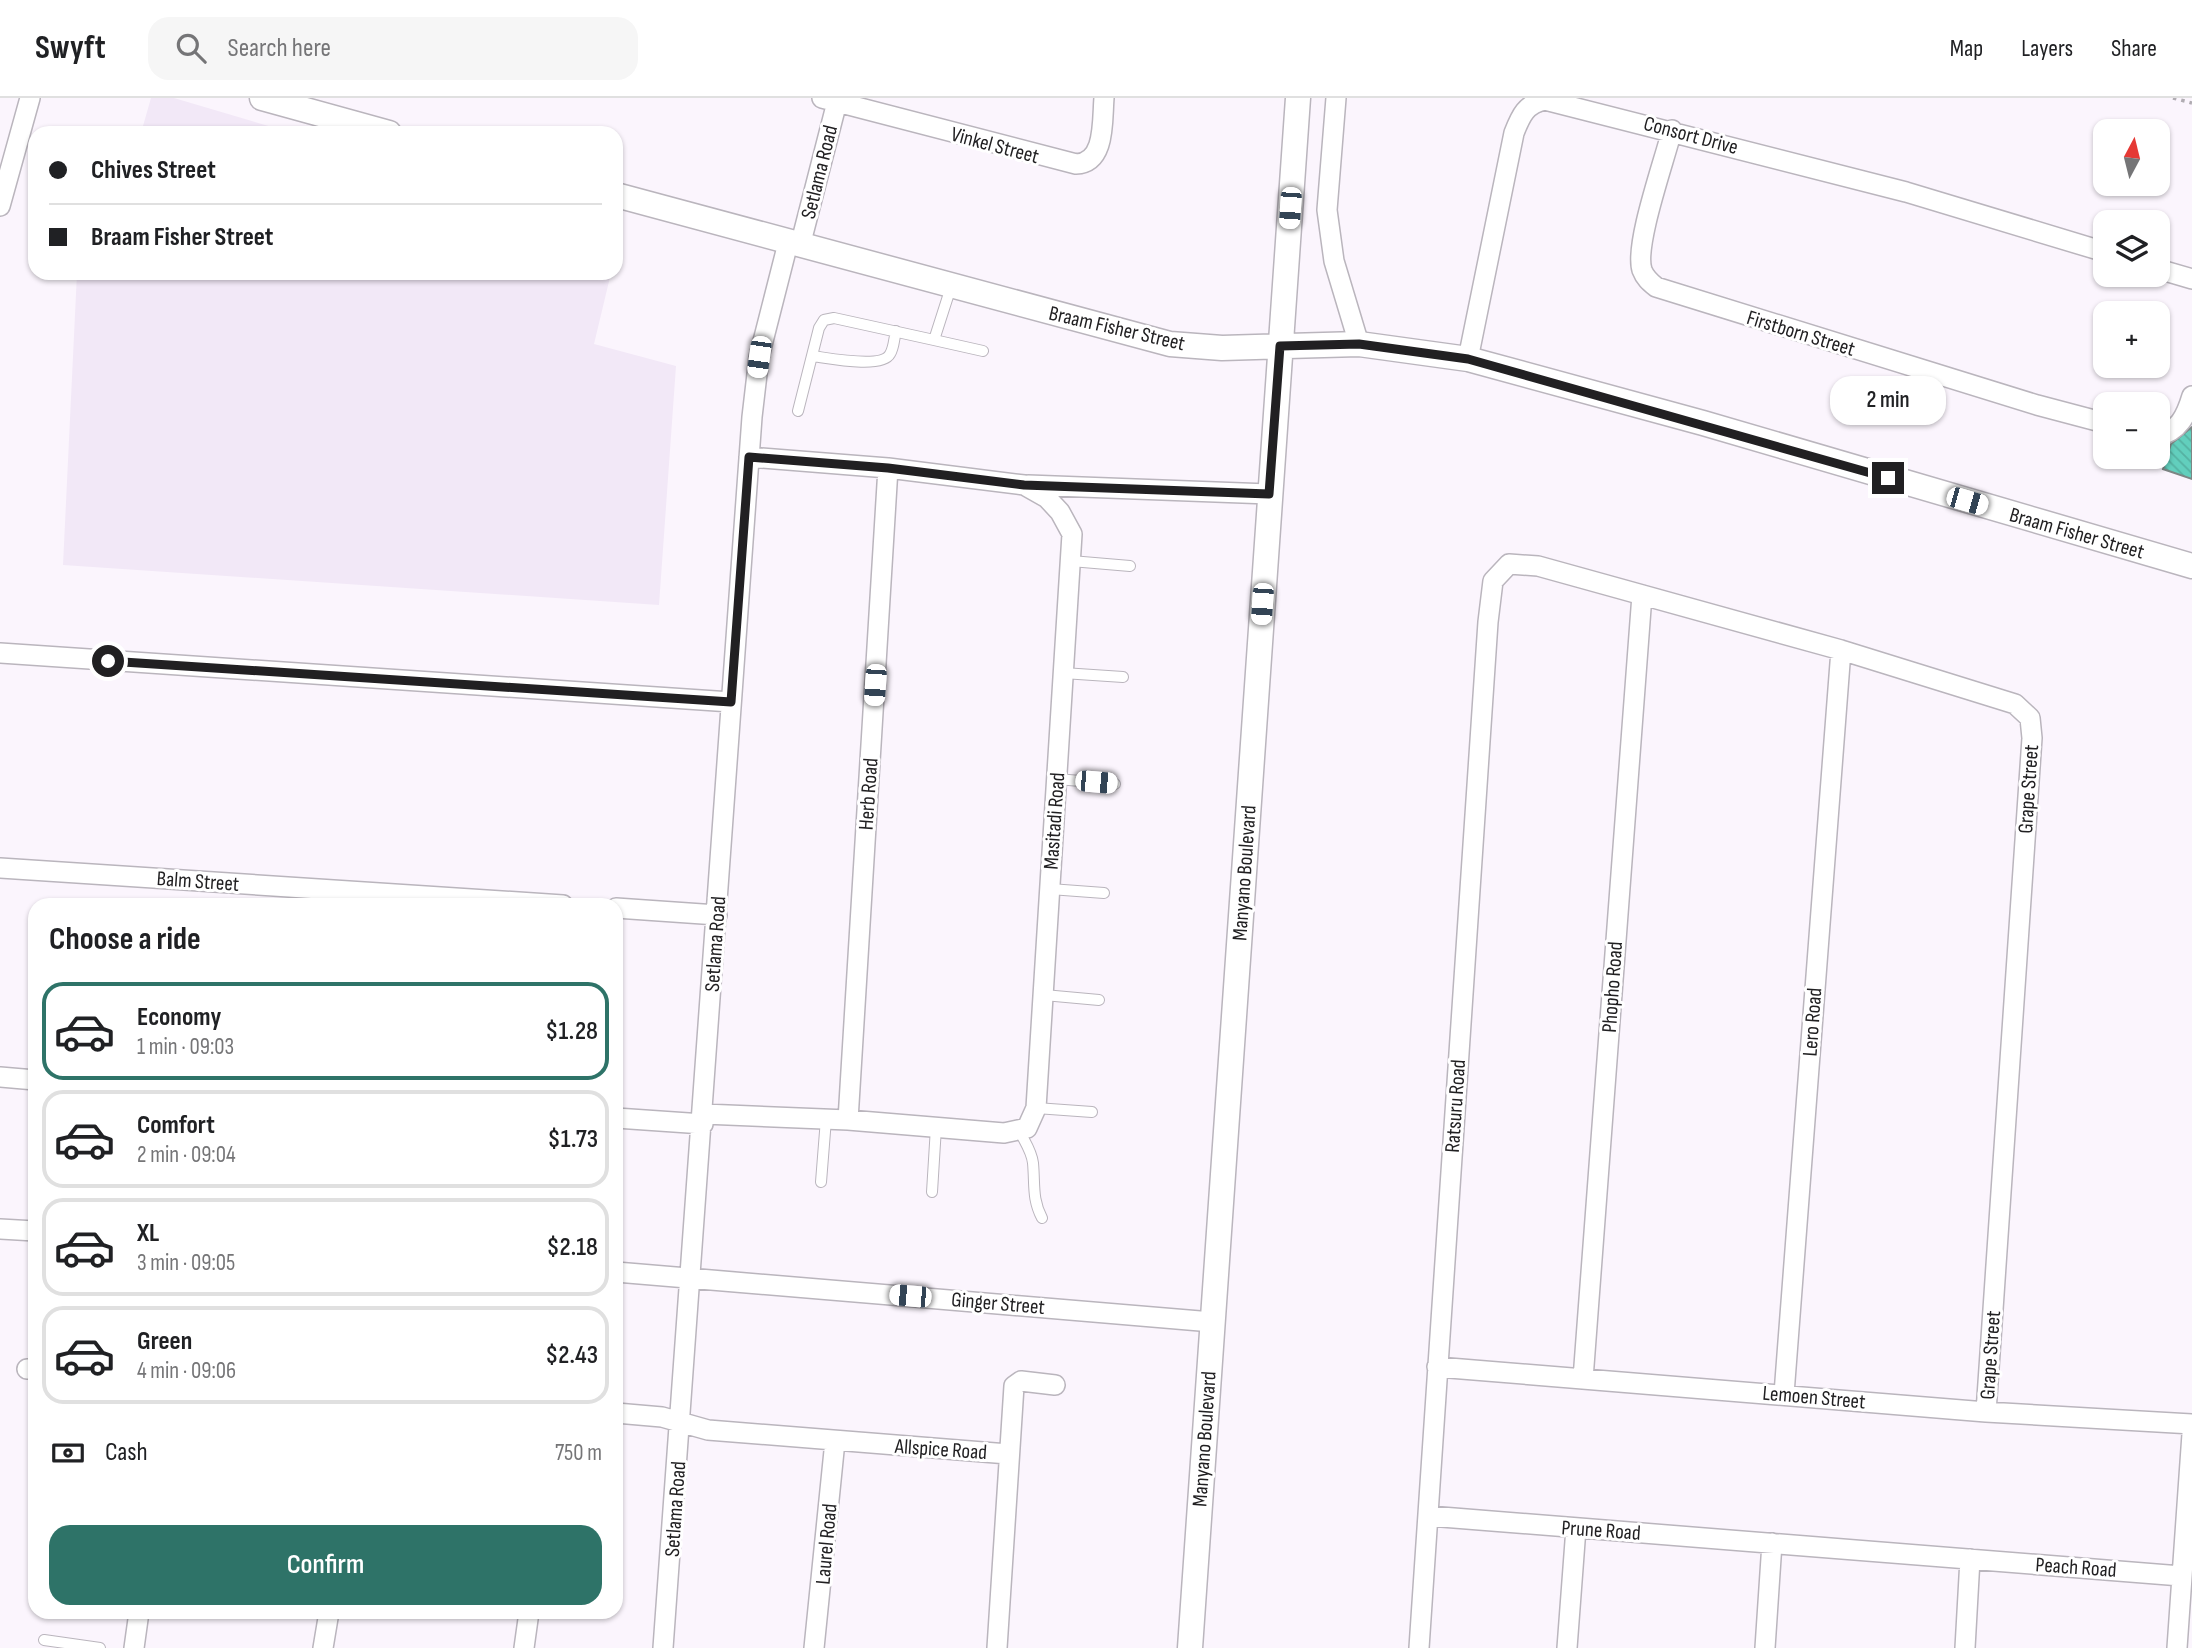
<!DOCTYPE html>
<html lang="en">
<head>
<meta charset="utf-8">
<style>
  body { margin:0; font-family:"Sofia Sans Condensed",sans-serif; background:#f6f6f6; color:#202124; height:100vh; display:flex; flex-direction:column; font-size:26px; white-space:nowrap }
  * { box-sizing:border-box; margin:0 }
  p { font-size:23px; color:#757577 }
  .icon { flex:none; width:38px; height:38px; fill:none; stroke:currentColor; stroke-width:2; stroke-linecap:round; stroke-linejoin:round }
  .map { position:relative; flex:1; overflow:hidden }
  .side { position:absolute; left:28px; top:800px; width:595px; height:721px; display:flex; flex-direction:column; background:#fff; border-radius:21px; box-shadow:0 2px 5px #0004 }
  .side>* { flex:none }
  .hud { position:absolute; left:28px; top:28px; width:595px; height:154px; border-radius:21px; box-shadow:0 2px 5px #0004; display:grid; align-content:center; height:154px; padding:0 21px; background:#fff }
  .needle { width:46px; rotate:7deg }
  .buttons { position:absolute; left:2093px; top:21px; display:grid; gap:14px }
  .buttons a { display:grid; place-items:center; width:77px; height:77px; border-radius:14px; background:#fff; box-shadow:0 2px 5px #0004; font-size:35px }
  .end { position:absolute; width:32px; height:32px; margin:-16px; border:9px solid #212022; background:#fff; box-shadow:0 0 0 4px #fff }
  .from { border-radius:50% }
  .bubble { position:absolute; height:49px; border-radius:21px; background:#fff; box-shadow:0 2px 5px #0004; font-size:23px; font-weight:600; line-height:49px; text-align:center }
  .car { position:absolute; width:21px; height:42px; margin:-21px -10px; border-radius:9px; box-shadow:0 0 5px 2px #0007; background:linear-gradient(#fff 24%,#345 0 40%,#fff 0 76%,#345 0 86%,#fff 0) }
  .hud b { display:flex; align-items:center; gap:24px; height:66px; font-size:26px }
  .hud b+b { border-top:2px solid #e0e0e0 }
  .hud i { width:18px; height:18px; background:#202124 }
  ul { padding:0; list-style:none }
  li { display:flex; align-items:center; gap:21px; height:98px; margin:0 14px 10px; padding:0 7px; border:4px solid #e0e0e0; border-radius:21px }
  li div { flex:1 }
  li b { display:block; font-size:26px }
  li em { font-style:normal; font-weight:600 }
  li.current { border-color:#2e7368 }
  li>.icon { width:63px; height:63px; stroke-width:1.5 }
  h2 { padding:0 21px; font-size:32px; line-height:84px }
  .pay { display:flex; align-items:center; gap:18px; height:77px; padding:0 21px; font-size:26px }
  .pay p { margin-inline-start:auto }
  .cta { display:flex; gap:14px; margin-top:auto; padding:14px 21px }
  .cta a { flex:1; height:80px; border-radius:21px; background:#2e7368; color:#fff; font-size:28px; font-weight:600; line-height:80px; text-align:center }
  header { display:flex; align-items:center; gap:42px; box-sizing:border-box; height:98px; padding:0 35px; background:#fff; border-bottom:2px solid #e0e0e0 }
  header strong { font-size:33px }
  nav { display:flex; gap:38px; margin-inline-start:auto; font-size:24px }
  .search { width:490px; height:63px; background:#f6f6f6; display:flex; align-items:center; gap:18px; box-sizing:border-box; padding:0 24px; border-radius:21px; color:#757577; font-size:26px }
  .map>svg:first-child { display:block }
  .built { fill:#f2e8f7 }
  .building { fill:url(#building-back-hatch); stroke:#7d8684; stroke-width:2 }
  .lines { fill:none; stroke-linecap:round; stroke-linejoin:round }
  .service-casing { stroke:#bab5bd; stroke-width:12 }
  .minor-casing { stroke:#bab5bd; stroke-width:22 }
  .tertiary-casing { stroke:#bab5bd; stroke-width:27 }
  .path { stroke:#b0acb2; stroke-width:3.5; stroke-dasharray:3.5 5; stroke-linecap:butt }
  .service { stroke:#fff; stroke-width:10 }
  .minor { stroke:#fff; stroke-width:19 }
  .tertiary { stroke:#fff; stroke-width:24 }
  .route { stroke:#212022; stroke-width:9 }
  .labels { text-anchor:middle; stroke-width:6; stroke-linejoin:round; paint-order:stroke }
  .street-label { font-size:21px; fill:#212022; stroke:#fff }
</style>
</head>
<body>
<header>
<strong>Swyft</strong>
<div class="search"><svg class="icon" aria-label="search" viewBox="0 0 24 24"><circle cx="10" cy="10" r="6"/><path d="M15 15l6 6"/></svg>Search here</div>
<nav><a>Map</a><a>Layers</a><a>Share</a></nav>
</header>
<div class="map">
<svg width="2192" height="1550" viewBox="0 0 2192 1550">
  <defs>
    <pattern id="building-back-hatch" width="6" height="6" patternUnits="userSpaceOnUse" patternTransform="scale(1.75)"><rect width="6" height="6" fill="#62cfbd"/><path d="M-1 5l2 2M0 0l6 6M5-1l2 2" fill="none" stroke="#55b1a2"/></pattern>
  </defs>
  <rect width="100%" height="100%" fill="#fbf5fd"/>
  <path class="built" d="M151,0H174L292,35H141Z
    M77,175H611L594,246L676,268L659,507L63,467Z"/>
  <path class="building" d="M2192,329V381L2163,371L2171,346Z"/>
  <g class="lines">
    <defs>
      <path id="service" d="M951,189L934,242L983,253
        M812,258C828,260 882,271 890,256C894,250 894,240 896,233
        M798,313L819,230L824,222L834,220L934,242
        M1071,463L1130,468
        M1063,575L1123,579
        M1057,681L1115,686
        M1050,791L1104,795
        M1044,897L1099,902
        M1036,1010L1092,1014
        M1020,1034C1025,1044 1032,1054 1033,1065C1035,1087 1032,1101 1042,1120
        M821,1084L826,1021
        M932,1094L936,1029
        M44,1542L100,1550"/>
      <path id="minor" d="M822,0L1076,66C1106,65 1102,22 1104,0
        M1336,0L1327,112L1334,163L1359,246
        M1672,32C1665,61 1634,147 1642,172C1645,180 1650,184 1656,189L2037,307L2105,325
        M0,108L30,0
        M800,148L838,0
        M2158,171L2192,181
        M1468,261L1514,35C1521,17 1526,6 1545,2L1906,94L2105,154
        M2158,338C2179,333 2186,318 2192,298
        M1028,387L1269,396
        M0,555L731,604
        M0,770L563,807
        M616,810L717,817
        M0,979L35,982
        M704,1016L848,1022L1004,1035L1027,1030L1036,1010L1072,436L1060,414L1047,400L1024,387L888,370L749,359
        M616,1020L703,1026
        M848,1022L888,370
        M0,1131L35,1133
        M616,1174L1212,1224
        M1437,1269L1986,1314L2192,1326
        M27,1271H35
        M1583,1281L1642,497
        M1784,1296L1841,552
        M616,1315L662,1319L708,1332L1008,1356
        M1429,1418L2181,1478
        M134,1550L139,1514
        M323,1550L329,1514
        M524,1550L529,1514
        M663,1550L752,319L759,259L788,145
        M814,1550L835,1343
        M997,1550L1014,1288L1021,1283L1055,1287
        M1419,1550L1488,524L1493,483L1509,466L1538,468L1841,552L2015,606L2030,620L2032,640L1986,1314
        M1567,1550L1576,1430
        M1765,1550L1772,1445
        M1965,1550L1970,1461
        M2177,1550L2192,1336"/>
      <path id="tertiary" d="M262,0L389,35
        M616,97L1170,246L1222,250L1359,246L1468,261L1703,325L2192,468
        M1190,1550L1298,0"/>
    </defs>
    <use href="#service" class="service-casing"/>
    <use href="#minor" class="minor-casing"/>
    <use href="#tertiary" class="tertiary-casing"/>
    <path class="path" d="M2173,0L2192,5"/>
    <use href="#service" class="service"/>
    <use href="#minor" class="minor"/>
    <use href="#tertiary" class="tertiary"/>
  </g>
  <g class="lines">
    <path class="route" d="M108,563L731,604L749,359L888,370L1024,387L1269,396L1280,248L1359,246L1468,261L1888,380"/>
  </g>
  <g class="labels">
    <g class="street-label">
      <text transform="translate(1691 37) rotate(15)" y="7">Consort Drive</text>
      <text transform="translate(995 47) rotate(15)" y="7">Vinkel Street</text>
      <text transform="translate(819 74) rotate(-76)" y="7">Setlama Road</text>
      <text transform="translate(1117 230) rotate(13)" y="7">Braam Fisher Street</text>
      <text transform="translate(1801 235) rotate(17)" y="7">Firstborn Street</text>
      <text transform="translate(2077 435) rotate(16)" y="7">Braam Fisher Street</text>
      <text transform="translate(2028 691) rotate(-86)" y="7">Grape Street</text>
      <text transform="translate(868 696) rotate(-86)" y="7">Herb Road</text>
      <text transform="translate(1054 723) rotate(-86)" y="7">Masitadi Road</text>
      <text transform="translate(1244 775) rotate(-86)" y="7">Manyano Boulevard</text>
      <text transform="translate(198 783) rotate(4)" y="7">Balm Street</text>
      <text transform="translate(715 846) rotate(-86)" y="7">Setlama Road</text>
      <text transform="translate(1612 889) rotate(-86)" y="7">Phopho Road</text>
      <text transform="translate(1812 924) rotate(-86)" y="7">Lero Road</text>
      <text transform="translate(1455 1008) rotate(-86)" y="7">Ratsuru Road</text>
      <text transform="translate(998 1205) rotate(5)" y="7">Ginger Street</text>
      <text transform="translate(1990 1257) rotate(-86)" y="7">Grape Street</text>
      <text transform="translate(1814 1299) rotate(5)" y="7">Lemoen Street</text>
      <text transform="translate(1204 1341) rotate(-86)" y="7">Manyano Boulevard</text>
      <text transform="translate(941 1351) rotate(4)" y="7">Allspice Road</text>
      <text transform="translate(675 1411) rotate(-86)" y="7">Setlama Road</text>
      <text transform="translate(1601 1432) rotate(4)" y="7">Prune Road</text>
      <text transform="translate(826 1446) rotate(-85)" y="7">Laurel Road</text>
      <text transform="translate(2076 1469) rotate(4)" y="7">Peach Road</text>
    </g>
  </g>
</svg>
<div class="buttons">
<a><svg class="needle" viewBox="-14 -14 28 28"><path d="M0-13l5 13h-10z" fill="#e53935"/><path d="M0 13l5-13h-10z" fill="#757577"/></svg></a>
<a><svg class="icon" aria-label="layers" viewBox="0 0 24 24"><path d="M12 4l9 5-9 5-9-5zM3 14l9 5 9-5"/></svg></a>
<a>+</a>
<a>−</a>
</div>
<i class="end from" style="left:108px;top:563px"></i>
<i class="end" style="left:1888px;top:380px"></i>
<div class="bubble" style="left:1830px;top:278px;width:116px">2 min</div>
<i class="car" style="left:1290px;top:110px;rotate:184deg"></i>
<i class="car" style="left:759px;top:259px;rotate:188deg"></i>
<i class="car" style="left:1967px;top:403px;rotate:106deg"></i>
<i class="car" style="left:1262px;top:506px;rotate:184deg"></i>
<i class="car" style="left:875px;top:587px;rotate:184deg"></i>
<i class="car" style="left:1096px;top:684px;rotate:95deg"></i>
<i class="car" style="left:910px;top:1198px;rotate:275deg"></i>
<div class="hud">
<b><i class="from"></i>Chives Street</b>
<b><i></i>Braam Fisher Street</b>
</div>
<section class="side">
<h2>Choose a ride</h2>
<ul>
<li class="current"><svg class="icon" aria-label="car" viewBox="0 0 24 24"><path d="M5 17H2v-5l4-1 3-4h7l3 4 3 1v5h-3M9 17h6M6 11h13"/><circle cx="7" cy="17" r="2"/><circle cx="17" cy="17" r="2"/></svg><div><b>Economy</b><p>1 min · 09:03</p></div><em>$1.28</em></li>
<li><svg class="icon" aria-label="car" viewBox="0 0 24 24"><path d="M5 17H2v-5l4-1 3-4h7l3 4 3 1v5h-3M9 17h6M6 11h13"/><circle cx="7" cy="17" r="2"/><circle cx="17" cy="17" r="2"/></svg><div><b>Comfort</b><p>2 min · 09:04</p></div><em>$1.73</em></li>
<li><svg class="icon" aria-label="car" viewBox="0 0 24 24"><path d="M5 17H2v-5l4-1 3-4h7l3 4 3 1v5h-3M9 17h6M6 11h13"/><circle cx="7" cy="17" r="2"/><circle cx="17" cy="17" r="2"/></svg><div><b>XL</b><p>3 min · 09:05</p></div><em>$2.18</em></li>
<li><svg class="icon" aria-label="car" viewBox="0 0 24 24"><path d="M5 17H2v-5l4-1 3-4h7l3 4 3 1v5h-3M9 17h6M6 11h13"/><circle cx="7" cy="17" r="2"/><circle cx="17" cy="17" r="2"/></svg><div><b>Green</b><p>4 min · 09:06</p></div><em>$2.43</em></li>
</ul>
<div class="pay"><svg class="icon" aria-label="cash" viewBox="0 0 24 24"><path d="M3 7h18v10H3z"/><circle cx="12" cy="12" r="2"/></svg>Cash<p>750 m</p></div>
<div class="cta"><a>Confirm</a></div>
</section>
</div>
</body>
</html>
